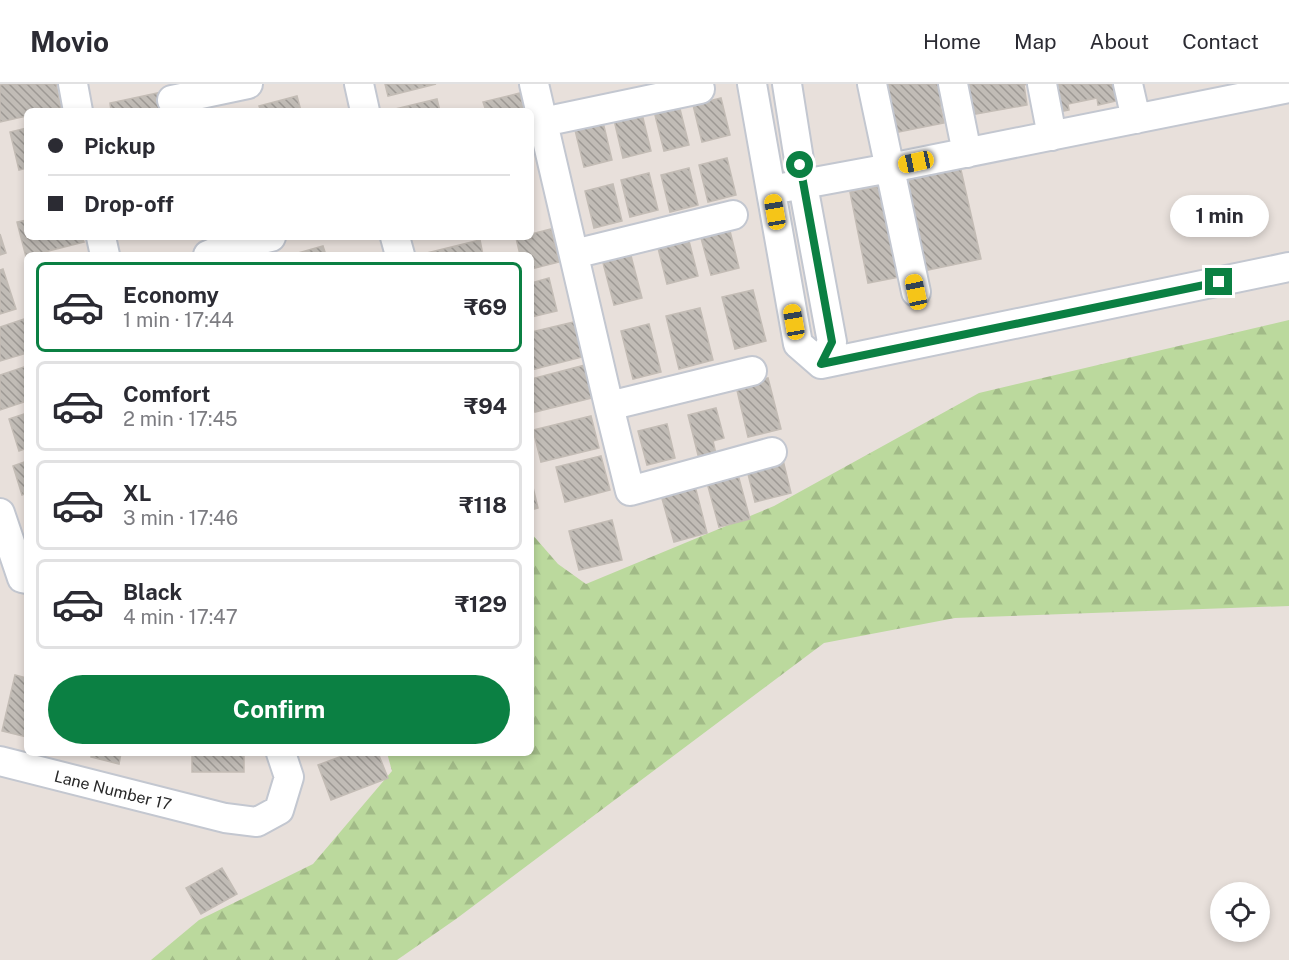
<!DOCTYPE html>
<html lang="en">
<head>
<meta charset="utf-8">
<style>
  body { margin:0; font-family:"Public Sans",sans-serif; background:#f2f2f3; color:#2b2b33; height:100vh; display:flex; flex-direction:column; font-size:22px; white-space:nowrap }
  * { box-sizing:border-box; margin:0 }
  p { font-size:20px; color:#7c7c81 }
  .icon { flex:none; width:33px; height:33px; fill:none; stroke:currentColor; stroke-width:2; stroke-linecap:round; stroke-linejoin:round }
  .map { position:relative; flex:1; overflow:hidden }
  .sheet { position:absolute; left:24px; top:168px; width:510px; height:504px; display:flex; flex-direction:column; background:#fff; border-radius:9px; box-shadow:0 3px 9px #0003 }
  .sheet>* { flex:none }
  .hud { position:absolute; left:24px; top:24px; width:510px; height:132px; border-radius:9px; box-shadow:0 3px 9px #0003; display:grid; align-content:center; height:132px; padding:0 24px; background:#fff }
  .tools { position:absolute; left:1210px; top:798px; display:grid; gap:12px }
  .tools a { display:grid; place-items:center; width:60px; height:60px; border-radius:50%; background:#fff; box-shadow:0 3px 9px #0003; font-size:30px }
  .end { position:absolute; width:27px; height:27px; margin:-14px; border:8px solid #0b8043; background:#fff; box-shadow:0 0 0 3px #fff }
  .from { border-radius:50% }
  .bubble { position:absolute; height:42px; border-radius:21px; background:#fff; box-shadow:0 3px 9px #0003; font-size:20px; font-weight:700; line-height:42px; text-align:center }
  .car { position:absolute; width:18px; height:36px; margin:-18px -9px; border-radius:8px; box-shadow:0 0 4px 2px #0007; background:linear-gradient(#f5c518 24%,#345 0 40%,#f5c518 0 76%,#345 0 86%,#f5c518 0) }
  .hud b { display:flex; align-items:center; gap:21px; height:57px; font-size:22px }
  .hud b+b { border-top:2px solid #e1e1e2 }
  .hud i { width:15px; height:15px; background:#2b2b33 }
  ul { padding:10px 0 0; list-style:none }
  li { display:flex; align-items:center; gap:18px; height:90px; margin:0 12px 9px; padding:0 12px; border:3px solid #e1e1e2; border-radius:9px }
  li div { flex:1 }
  li b { display:block; font-size:22px }
  li em { font-style:normal; font-weight:700 }
  li.current { border-color:#0b8043 }
  li>.icon { width:54px; height:54px; stroke-width:1.5 }
  .button { display:flex; gap:12px; margin-top:auto; padding:12px 24px }
  .button a { flex:1; height:69px; border-radius:36px; background:#0b8043; color:#fff; font-size:24px; font-weight:700; line-height:69px; text-align:center }
  header { display:flex; align-items:center; gap:36px; box-sizing:border-box; height:84px; padding:0 30px; background:#fff; border-bottom:2px solid #e1e1e2 }
  header strong { font-size:28px }
  nav { display:flex; gap:33px; margin-inline-start:auto; font-size:21px }
  .map>svg:first-child { display:block }
  .forest { fill:url(#forest-firs) }
  .building { fill:url(#building-back-hatch); stroke:#c3bcb5; stroke-width:1.5 }
  .lines { fill:none; stroke-linecap:round; stroke-linejoin:round }
  .minor-casing { stroke:#c3c7d0; stroke-width:32 }
  .minor { stroke:#fff; stroke-width:28 }
  .route { stroke:#0b8043; stroke-width:8 }
  .labels { text-anchor:middle; stroke-width:5; stroke-linejoin:round; paint-order:stroke }
  .street-label { font-size:16px; fill:#282828; stroke:#fff }
</style>
</head>
<body>
<header>
<strong>Movio</strong>
<nav><a>Home</a><a>Map</a><a>About</a><a>Contact</a></nav>
</header>
<div class="map">
<svg width="1289" height="876" viewBox="0 0 1289 876">
  <defs>
    <pattern id="forest-firs" width="22" height="20" patternUnits="userSpaceOnUse" patternTransform="scale(1.5)"><rect width="22" height="20" fill="#bbd99d"/><path d="M5 1l3.5 6h-7zM16 11l3.5 6h-7z" fill="#a1ba87"/></pattern>
    <pattern id="building-back-hatch" width="6" height="6" patternUnits="userSpaceOnUse" patternTransform="scale(1.5)"><rect width="6" height="6" fill="#c1bcb6"/><path d="M-1 5l2 2M0 0l6 6M5-1l2 2" fill="none" stroke="#9d9994"/></pattern>
  </defs>
  <rect width="100%" height="100%" fill="#e8e0db"/>
  <path class="forest" d="M1289,236V522L955,534L824,559L456,835L397,876H151L199,836L313,780L392,687L387,669H531V449L558,480L586,500L774,422L979,309Z"/>
  <path class="building" d="M5,0H56L61,24L49,27H27V32L0,38V1Z
    M385,0H436L388,12Z
    M878,0H940L947,18L940,20L944,39L888,50Z
    M960,0H1028L1024,1L1027,21L971,31Z
    M1054,0H1113L1116,17L1098,21L1097,14L1068,20L1069,26L1054,29Z
    M167,7L171,27H111L110,19Z
    M520,9L524,27H486L483,18Z
    M297,12L301,27H261L259,22Z
    M721,14L730,51L702,58L693,21Z
    M437,15L440,27H387Z
    M679,21L689,61L664,67L654,27Z
    M642,30L651,67L623,74L614,36Z
    M603,38L612,76L584,83L575,46Z
    M27,44V84L19,86L10,48Z
    M727,74L736,111L708,118L699,81Z
    M959,77L981,175L923,187L902,90Z
    M689,84L698,121L670,128L661,91Z
    M649,89L658,126L630,133L621,96Z
    M613,100L622,137L594,144L585,107Z
    M887,101L905,192L868,199L850,108Z
    M27,136V153H82L84,158L33,171H27L26,173L17,138Z
    M551,145L559,178L531,185V171H520L516,154L531,153V150Z
    M730,147L739,184L711,191L701,154Z
    M0,150L6,169L0,171Z
    M480,156L483,171H424L423,170Z
    M689,157L698,192L667,200L658,164Z
    M323,162L326,171H291Z
    M630,168L642,214L614,221L602,175Z
    M3,185L16,225L0,230V186Z
    M549,194L557,227L531,233V199Z
    M753,206L766,257L735,265L722,213Z
    M700,224L713,276L679,285L666,232Z
    M27,234V269L0,277V243Z
    M574,238L582,273L531,286V248Z
    M649,240L661,288L633,295L621,247Z
    M585,281L592,314L535,328L531,314V295Z
    M27,282V317L0,326V291Z
    M768,294L781,345L748,353L736,302Z
    M716,324L724,354L713,357L716,370L699,375L688,331Z
    M27,329V364L19,367L9,335Z
    M591,332L599,364L541,378L533,346Z
    M667,340L675,374L647,381L638,347Z
    M601,372L610,406L565,418L556,383Z
    M783,376L791,409L755,418L747,386Z
    M27,377V409L22,411L13,382Z
    M737,387L750,435L719,443L706,395Z
    M531,395L538,424L531,426Z
    M695,402L707,449L674,458L661,411Z
    M612,436L622,476L579,486L569,447Z
    M15,591L27,594V653L2,647Z
    M92,669H121L119,680L91,673Z
    M192,669H244V688H192Z
    M350,669H378L388,694L331,716L318,681Z
    M222,784L237,810L201,830L186,804Z"/>
  <g class="lines">
    <defs>
      <path id="minor" d="M73,0L78,27
        M359,0L365,27
        M534,0L609,322L630,407L772,368
        M752,0L798,260L821,280
        M787,0L803,101L832,258L821,280
        M872,0L916,208
        M953,0L967,69
        M1042,0L1052,52
        M1128,0L1136,35
        M172,16L248,0
        M543,38L700,5
        M771,106L890,84L1289,4
        M101,153L105,171
        M395,153L400,171
        M574,170L733,131
        M208,171L222,165L271,153
        M821,280L1289,183
        M609,322L752,287
        M0,429L22,494L27,495
        M0,677L225,734L257,738L279,726L289,693L281,669"/>
    </defs>
    <use href="#minor" class="minor-casing"/>
    <use href="#minor" class="minor"/>
  </g>
  <g class="lines">
    <path class="route" d="M800,81L832,258L821,280L1219,198"/>
  </g>
  <g class="labels">
    <g class="street-label">
      <text transform="translate(113 706) rotate(14)" y="6">Lane Number 17</text>
    </g>
  </g>
</svg>
<div class="tools">
<a><svg class="icon" aria-label="locate" viewBox="0 0 24 24"><circle cx="12" cy="12" r="6"/><path d="M12 2v4M12 18v4M2 12h4M18 12h4"/></svg></a>
</div>
<i class="end from" style="left:800px;top:81px"></i>
<i class="end" style="left:1219px;top:198px"></i>
<div class="bubble" style="left:1170px;top:111px;width:99px">1 min</div>
<i class="car" style="left:916px;top:78px;rotate:258deg"></i>
<i class="car" style="left:775px;top:128px;rotate:350deg"></i>
<i class="car" style="left:916px;top:208px;rotate:348deg"></i>
<i class="car" style="left:794px;top:238px;rotate:350deg"></i>
<div class="hud">
<b><i class="from"></i>Pickup</b>
<b><i></i>Drop-off</b>
</div>
<section class="sheet">
<ul>
<li class="current"><svg class="icon" aria-label="car" viewBox="0 0 24 24"><path d="M5 17H2v-5l4-1 3-4h7l3 4 3 1v5h-3M9 17h6M6 11h13"/><circle cx="7" cy="17" r="2"/><circle cx="17" cy="17" r="2"/></svg><div><b>Economy</b><p>1 min · 17:44</p></div><em>₹69</em></li>
<li><svg class="icon" aria-label="car" viewBox="0 0 24 24"><path d="M5 17H2v-5l4-1 3-4h7l3 4 3 1v5h-3M9 17h6M6 11h13"/><circle cx="7" cy="17" r="2"/><circle cx="17" cy="17" r="2"/></svg><div><b>Comfort</b><p>2 min · 17:45</p></div><em>₹94</em></li>
<li><svg class="icon" aria-label="car" viewBox="0 0 24 24"><path d="M5 17H2v-5l4-1 3-4h7l3 4 3 1v5h-3M9 17h6M6 11h13"/><circle cx="7" cy="17" r="2"/><circle cx="17" cy="17" r="2"/></svg><div><b>XL</b><p>3 min · 17:46</p></div><em>₹118</em></li>
<li><svg class="icon" aria-label="car" viewBox="0 0 24 24"><path d="M5 17H2v-5l4-1 3-4h7l3 4 3 1v5h-3M9 17h6M6 11h13"/><circle cx="7" cy="17" r="2"/><circle cx="17" cy="17" r="2"/></svg><div><b>Black</b><p>4 min · 17:47</p></div><em>₹129</em></li>
</ul>
<div class="button"><a>Confirm</a></div>
</section>
</div>
</body>
</html>
